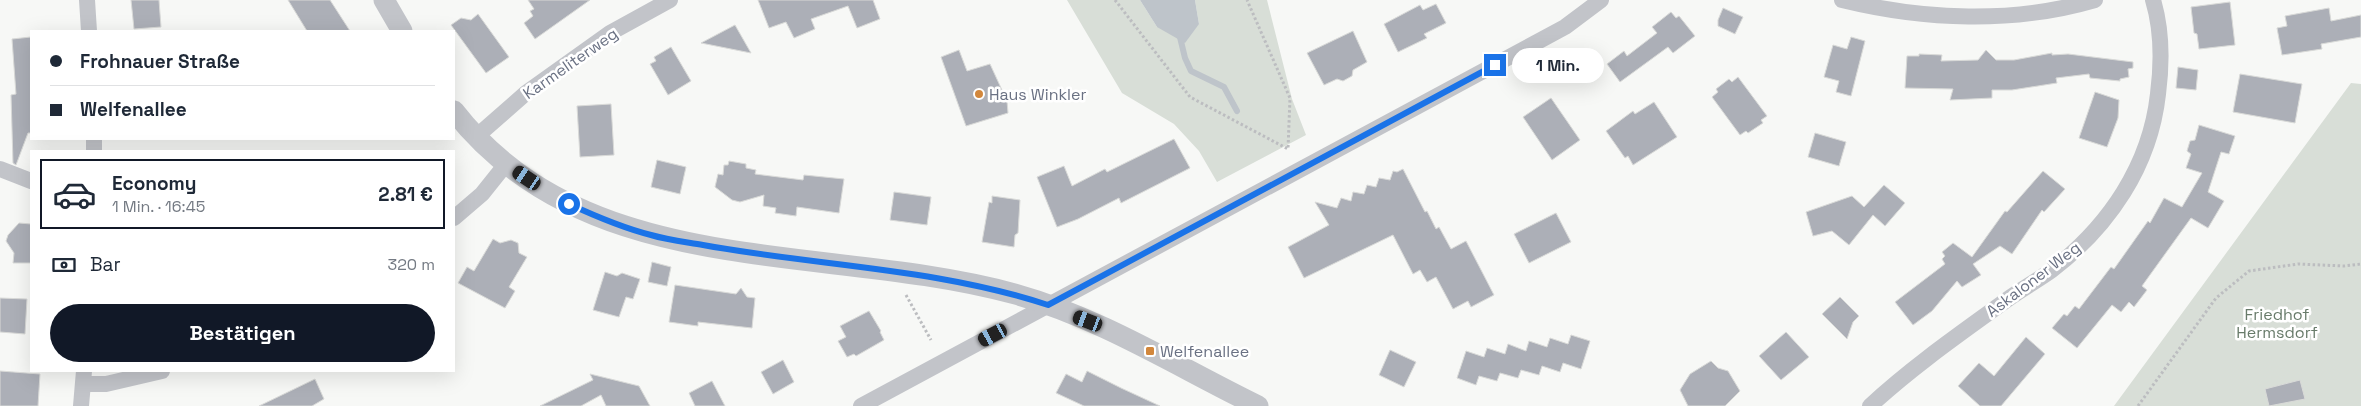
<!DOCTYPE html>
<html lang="de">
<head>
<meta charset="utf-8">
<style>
  body { margin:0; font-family:"Space Grotesk",sans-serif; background:#f6f6f7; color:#1f2937; height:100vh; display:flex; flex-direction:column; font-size:19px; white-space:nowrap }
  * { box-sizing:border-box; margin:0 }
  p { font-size:16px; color:#747a83 }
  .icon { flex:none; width:28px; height:28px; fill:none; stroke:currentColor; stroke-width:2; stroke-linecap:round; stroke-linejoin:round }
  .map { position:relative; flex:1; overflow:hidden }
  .panel { position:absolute; left:30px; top:150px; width:425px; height:222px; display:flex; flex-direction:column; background:#fff; border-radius:0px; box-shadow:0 5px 20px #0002 }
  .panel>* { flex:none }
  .top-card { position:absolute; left:30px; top:30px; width:425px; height:110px; border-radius:0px; box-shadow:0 5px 20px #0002; display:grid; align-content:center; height:110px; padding:0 20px; background:#fff }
  .end { position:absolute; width:22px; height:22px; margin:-11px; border:6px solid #1a73e8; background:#fff; box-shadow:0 0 0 2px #fff }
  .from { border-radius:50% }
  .bubble { position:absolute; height:35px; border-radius:18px; background:#fff; box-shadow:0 5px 20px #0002; font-size:16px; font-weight:700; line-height:35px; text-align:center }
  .car { position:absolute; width:15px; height:30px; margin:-15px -8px; border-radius:6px; box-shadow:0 0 4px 1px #0007; background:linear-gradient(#222 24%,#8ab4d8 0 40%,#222 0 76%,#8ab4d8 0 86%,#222 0) }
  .top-card b { display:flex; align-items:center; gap:18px; height:48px; font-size:19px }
  .top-card b+b { border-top:1px solid #e0e1e3 }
  .top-card i { width:12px; height:12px; background:#1f2937 }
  ul { padding:9px 0 0; list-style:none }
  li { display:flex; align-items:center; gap:15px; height:70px; margin:0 10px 8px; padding:0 10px; border:2px solid transparent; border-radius:0px }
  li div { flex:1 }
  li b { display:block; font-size:19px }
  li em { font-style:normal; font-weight:700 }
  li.active { border-color:#111827 }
  li>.icon { width:45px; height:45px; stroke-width:1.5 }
  .pay { display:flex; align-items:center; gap:12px; height:55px; padding:0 20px; font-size:19px }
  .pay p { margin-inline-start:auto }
  .button { display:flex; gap:10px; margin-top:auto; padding:10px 20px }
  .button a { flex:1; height:58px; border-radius:30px; background:#111827; color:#fff; font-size:20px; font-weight:700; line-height:58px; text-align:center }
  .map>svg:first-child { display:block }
  .green { fill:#d8ded7 }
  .water { fill:#bec4ca }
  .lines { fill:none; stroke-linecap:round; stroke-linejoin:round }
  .stream { stroke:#bec4ca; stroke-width:6 }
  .building { fill:#acafb7; stroke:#d9dad8 }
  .path { stroke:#bcbdc0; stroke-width:3; stroke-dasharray:2.5 2.5; stroke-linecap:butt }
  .minor { stroke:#c2c4c9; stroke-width:16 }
  .tertiary { stroke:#c2c4c9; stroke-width:21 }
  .route { stroke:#1a73e8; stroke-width:6 }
  .poi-dot { fill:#d2873c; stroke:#fff; stroke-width:2 }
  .labels { text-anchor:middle; stroke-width:5; stroke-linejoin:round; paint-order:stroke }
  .street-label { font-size:16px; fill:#6a7183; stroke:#fff }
  .poi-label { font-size:16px; fill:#6a7183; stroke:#fff; text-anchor:start }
  .park-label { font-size:16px; fill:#687b6a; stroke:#fff }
</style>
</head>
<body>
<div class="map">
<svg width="2361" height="406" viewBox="0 0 2361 406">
  <rect width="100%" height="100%" fill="#f7f8f6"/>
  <path class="green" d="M1067,0H1140L1157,27L1199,24L1195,0H1267L1292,99L1306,135L1217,182L1199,151L1174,124L1122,93Z
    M2351,83L2361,84V406H2114Z"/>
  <path class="water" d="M1140,0H1195L1199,24L1185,43L1157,27Z"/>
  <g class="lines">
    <path class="stream" d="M1179,33L1185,58L1191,71L1224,87L1237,111"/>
  </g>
  <path class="building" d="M131,0H159L161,27L134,29Z
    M288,0H330L350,31H307Z
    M528,0H590L535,39L524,23L533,16L530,11L534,9Z
    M758,0H873L880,19L857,28L848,6L811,19L815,29L794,38L786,22L769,28Z
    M2230,2L2235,45L2199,49L2197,34L2194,33L2191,7Z
    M1436,4L1446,23L1424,34L1427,38L1398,52L1384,24L1420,5L1423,10Z
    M1723,8L1743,17L1735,34L1718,26V20Z
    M2329,8L2331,21L2361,15V37L2321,44L2322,49L2282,55L2277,28L2287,26L2285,16Z
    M1671,12L1676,18L1679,16L1695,36L1673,53L1668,47L1620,82L1607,64L1624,51L1627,56L1657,33L1652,27Z
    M478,14L509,57L486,73L451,25L461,18L471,20Z
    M735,25L751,53L701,43Z
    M1353,31L1367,62L1353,70L1352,76L1343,81L1337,79L1324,85L1307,53Z
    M31,37V133H28L16,165L13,163L11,95L16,94L12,39Z
    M1851,37L1865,41L1851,96L1836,92L1839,81L1824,77L1833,45L1847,49Z
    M671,47L691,81L668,95L650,64L656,61L654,57Z
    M959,50L967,71L990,64L1007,101L1008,113L966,126L941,57Z
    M1986,50L1996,60H2014L2052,53V55L2068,54L2133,62V68L2128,69L2129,77L2120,79V81L2090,78L2089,74L2056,78L2057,83L2012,90H1992V98L1950,100L1953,89L1905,88L1907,56H1919V54L1942,55L1941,61L1978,60Z
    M2178,67L2198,70L2196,90L2176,88Z
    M2240,74L2302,84L2295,123L2233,112Z
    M1738,77L1767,116L1761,120L1763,123L1748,133L1746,131L1740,135L1712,97L1718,92L1716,89L1729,79L1732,82Z
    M2095,92L2119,100L2118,118L2107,147L2079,138Z
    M1551,98L1580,140L1552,160L1523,117Z
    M1654,102L1677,137L1633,165L1628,156L1625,158L1606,131L1633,111L1635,114Z
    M611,104L614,155L580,157L577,106Z
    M2199,125L2235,136L2229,154L2221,152L2208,192L2224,201L2208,228L2191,218L2142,286L2147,290L2134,307L2129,302L2121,312L2112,305L2077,348L2052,328L2064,314L2067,316L2075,306L2079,309L2111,267L2114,269L2148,221L2150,223L2164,198L2182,207L2202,173L2186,168L2191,154L2187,151L2190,141L2195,140Z
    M1815,133L1846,142L1839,166L1808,157Z
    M1174,139L1190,168L1121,203L1119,198L1078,219L1057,227L1037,177L1064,166L1072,186L1105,169L1107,172Z
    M657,160L686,167L680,194L651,187Z
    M729,161L746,164V168L756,170L755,174L803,180L804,175L844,179L839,213L797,207L796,216L775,213L776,208L763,206L764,195L740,202L732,200L715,187L718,174L723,175L724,165H728Z
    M1403,169L1425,212L1427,211L1436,229L1439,227L1451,249L1466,241L1494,295L1471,307L1468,301L1453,309L1436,277L1427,282L1420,270L1413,274L1393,235L1304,278L1288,247L1329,225L1315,202L1337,208L1341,198L1351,201L1353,192L1364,194L1367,185L1376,187L1379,178L1390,180L1393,171L1397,172Z
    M2043,171L2065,189L2044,212L2042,210L2012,254L2000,246L1973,264L1981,275L1962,287L1957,281L1932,311L1913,325L1895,302L1945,264L1942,259L1945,256L1942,252L1953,243L1972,257L2005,211L2007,212Z
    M1884,185L1905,203L1885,226L1873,215L1849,245L1832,231L1813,236L1806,212L1852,196L1864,207Z
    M894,192L931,197L927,225L890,220Z
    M992,196L1020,200L1018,233L1015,235L1014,247L982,242L989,202L992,203Z
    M1556,213L1571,242L1529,263L1514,234Z
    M19,223L31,224V263H13L14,253L6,241L8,235Z
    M493,239L500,243L511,240L518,243L519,253L527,257L509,287L515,291L505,308L458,283L467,267L474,271Z
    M652,262L671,267L667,286L648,282Z
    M605,272L617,276L622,273L640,279L633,299L626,297L619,317L593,310Z
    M675,285L736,294L741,288L747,297L755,298L752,328L698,322V326L669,322Z
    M1840,297L1859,316L1853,322L1847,339L1822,314Z
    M0,298L27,299L25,334L0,332Z
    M869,311L881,331L880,332L884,340L856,356L854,354L847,357L838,341L846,337L840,326Z
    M1786,332L1809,357L1781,380L1759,356Z
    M1571,335L1590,341L1581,369L1563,363L1560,372L1542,366L1539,375L1521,370L1518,378L1500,373L1497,381L1479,376L1476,385L1457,378L1466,351L1484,357L1487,348L1505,354L1508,344L1526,351L1529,341L1547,347L1550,338L1568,344Z
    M2026,337L2045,354L2001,406H1980L1958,386L1979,363L1994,376Z
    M1390,350L1416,362L1404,387L1379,375Z
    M783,360L794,382L773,394L761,372Z
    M1711,361L1718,368L1728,371L1740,391L1725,406H1688L1680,390L1690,374Z
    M0,371L40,374L38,406H0Z
    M1087,371L1121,388L1160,406H1084L1056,393L1066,374L1082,382Z
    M590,374L639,386L650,406H606L601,395L581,406H540L593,380Z
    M315,379L324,399L312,406H259Z
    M2300,380L2305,399L2269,406L2265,389Z
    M712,381L725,406H695L689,393Z"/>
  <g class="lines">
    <path class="path" d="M1115,0L1190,97L1288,149L1290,98L1247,0
      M906,295L931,340
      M2138,406L2216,298L2249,271L2298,264L2344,266L2361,264"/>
    <path class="minor" d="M87,0L89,31
      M1842,0C1924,20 2013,24 2095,0
      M477,136L526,93L610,33L670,0
      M94,139V151
      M0,169L31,181
      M454,218L482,194L506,164
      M83,384H106L162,371
      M81,406L84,371
      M861,406L1565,27L1601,0
      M1870,406C1912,367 1961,333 2008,299C2022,289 2038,280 2052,270C2109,226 2150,166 2158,94C2162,63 2162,30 2153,0"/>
    <path class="tertiary" d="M384,0L402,31
      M454,111C588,283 826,242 1015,294C1101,318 1178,367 1258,406"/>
  </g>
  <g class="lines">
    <path class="route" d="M569,204C595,216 623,228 651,235C668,240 686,242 703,245C818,266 936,268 1048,305L1495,65"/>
  </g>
  <g class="poi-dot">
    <circle cx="979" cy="94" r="5"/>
    <rect x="1145" y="346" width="10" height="10" rx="2.5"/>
  </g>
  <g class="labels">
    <g class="street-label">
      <text transform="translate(570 63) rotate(-35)" y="6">Karmeliterweg</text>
      <text transform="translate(2033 279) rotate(-37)" y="6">Askaloner Weg</text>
    </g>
    <g class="poi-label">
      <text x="989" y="100">Haus Winkler</text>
      <text x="1160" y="357">Welfenallee</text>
    </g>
    <g class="park-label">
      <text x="2277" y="320">Friedhof<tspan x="2277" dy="18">Hermsdorf</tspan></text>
    </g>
  </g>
</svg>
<i class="end from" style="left:569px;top:204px"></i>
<i class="end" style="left:1495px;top:65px"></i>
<div class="bubble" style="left:1512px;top:48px;width:92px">1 Min.</div>
<i class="car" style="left:527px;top:178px;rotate:304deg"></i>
<i class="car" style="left:1088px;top:321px;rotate:291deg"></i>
<i class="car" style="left:993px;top:335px;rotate:242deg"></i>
<div class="top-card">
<b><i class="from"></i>Frohnauer Straße</b>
<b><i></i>Welfenallee</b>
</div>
<section class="panel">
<ul>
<li class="active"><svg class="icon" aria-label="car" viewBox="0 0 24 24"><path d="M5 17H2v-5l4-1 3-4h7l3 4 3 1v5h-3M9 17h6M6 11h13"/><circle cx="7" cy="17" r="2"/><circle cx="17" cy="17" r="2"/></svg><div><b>Economy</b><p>1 Min. · 16:45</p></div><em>2.81 €</em></li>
</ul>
<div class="pay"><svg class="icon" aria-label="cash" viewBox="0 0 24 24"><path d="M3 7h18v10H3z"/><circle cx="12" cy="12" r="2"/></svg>Bar<p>320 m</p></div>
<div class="button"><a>Bestätigen</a></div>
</section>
</div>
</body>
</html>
